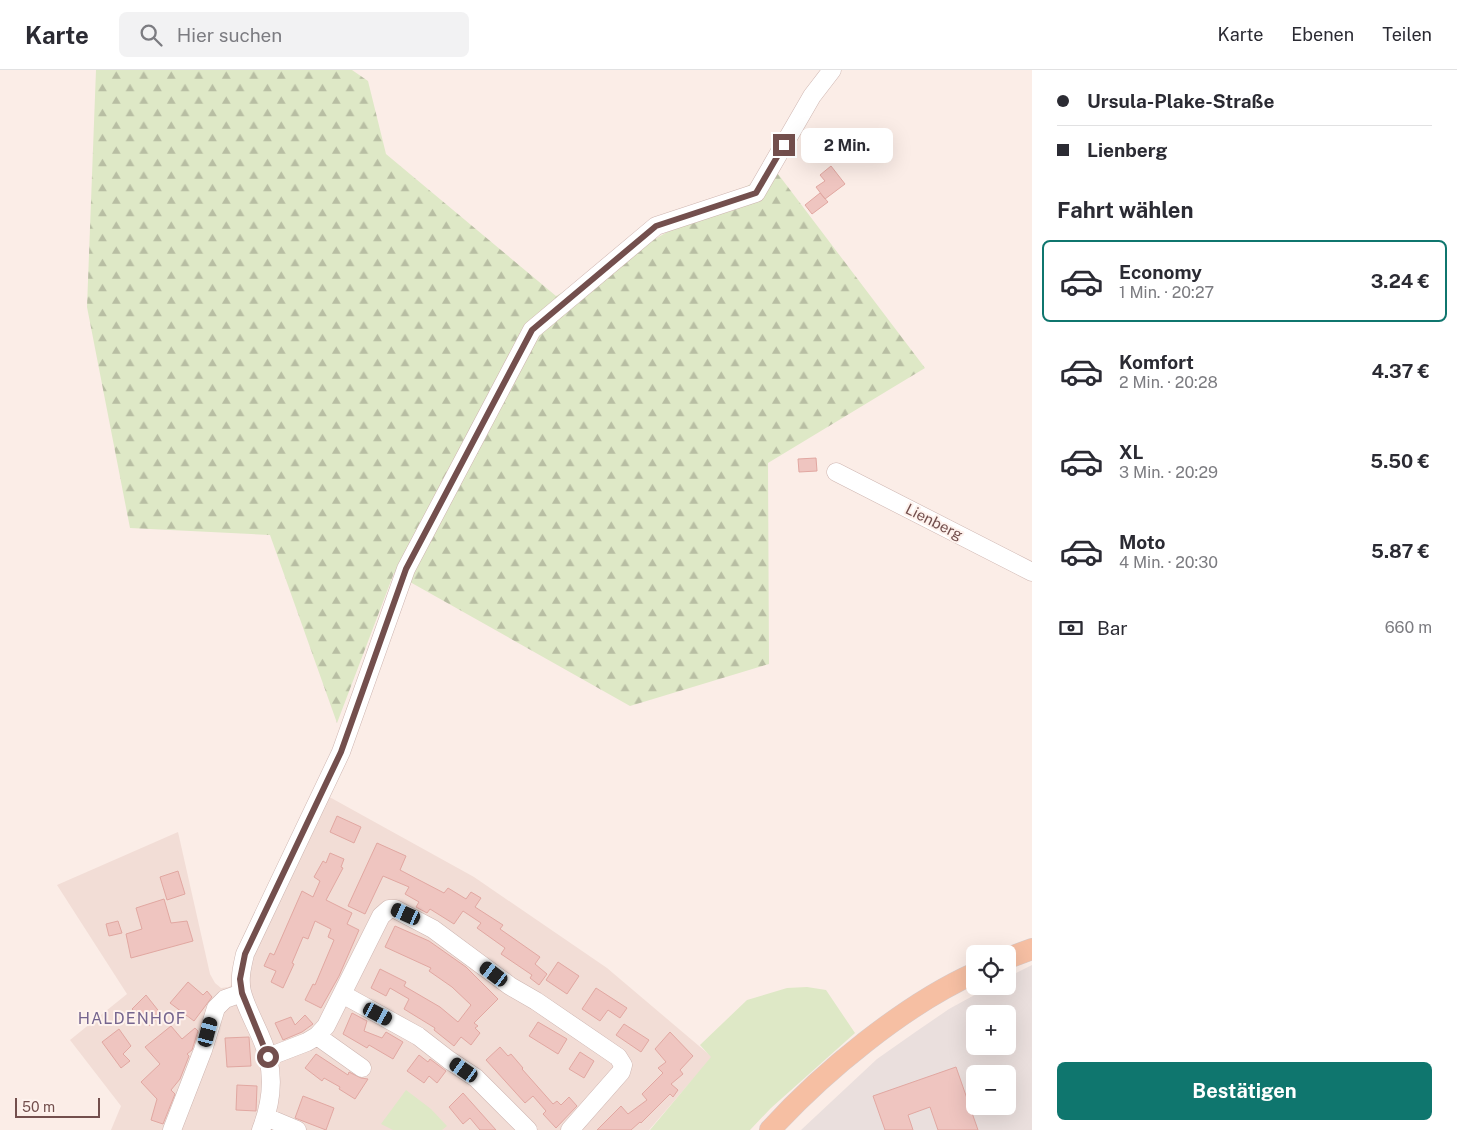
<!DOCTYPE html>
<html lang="de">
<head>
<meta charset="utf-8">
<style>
  body { margin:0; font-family:"Public Sans",sans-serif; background:#f2f2f3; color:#2b2b33; height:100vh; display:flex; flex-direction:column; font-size:19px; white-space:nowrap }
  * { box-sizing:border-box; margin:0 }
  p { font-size:16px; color:#7c7c81 }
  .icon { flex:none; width:28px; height:28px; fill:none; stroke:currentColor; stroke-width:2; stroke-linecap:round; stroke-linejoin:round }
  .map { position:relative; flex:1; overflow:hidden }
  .drawer { display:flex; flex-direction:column; background:#fff; width:425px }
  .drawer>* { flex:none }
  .top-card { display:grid; align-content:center; height:110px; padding:0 25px; background:#fff }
  .tools { position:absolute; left:966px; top:875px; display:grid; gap:10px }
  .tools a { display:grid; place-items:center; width:50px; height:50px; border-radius:8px; background:#fff; box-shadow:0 5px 20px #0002; font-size:25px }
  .scale { position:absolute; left:15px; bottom:12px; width:85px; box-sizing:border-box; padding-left:5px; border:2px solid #734f4d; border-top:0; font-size:14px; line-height:18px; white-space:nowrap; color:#734f4d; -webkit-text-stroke:4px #fef2ed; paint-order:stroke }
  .end { position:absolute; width:22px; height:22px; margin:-11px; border:6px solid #734f4d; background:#fff; box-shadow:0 0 0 2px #fff }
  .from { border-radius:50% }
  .bubble { position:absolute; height:35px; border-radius:8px; background:#fff; box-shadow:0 5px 20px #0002; font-size:16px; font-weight:700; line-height:35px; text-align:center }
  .car { position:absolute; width:15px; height:30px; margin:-15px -8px; border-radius:6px; box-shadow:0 0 4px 1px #0007; background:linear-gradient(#222 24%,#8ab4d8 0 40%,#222 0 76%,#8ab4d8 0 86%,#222 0) }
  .top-card b { display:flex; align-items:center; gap:18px; height:48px; font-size:19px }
  .top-card b+b { border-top:1px solid #e1e1e2 }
  .top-card i { width:12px; height:12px; background:#2b2b33 }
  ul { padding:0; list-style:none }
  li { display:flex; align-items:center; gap:15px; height:82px; margin:0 10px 8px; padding:0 15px; border:2px solid transparent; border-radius:8px }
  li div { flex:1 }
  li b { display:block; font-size:19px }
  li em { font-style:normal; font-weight:700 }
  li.selected { border-color:#0f766e }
  li>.icon { width:45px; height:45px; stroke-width:1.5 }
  h2 { padding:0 25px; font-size:22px; line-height:60px }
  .pay { display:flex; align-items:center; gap:12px; height:55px; padding:0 25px; font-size:19px }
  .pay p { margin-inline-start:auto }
  .cta { display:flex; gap:10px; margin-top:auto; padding:10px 25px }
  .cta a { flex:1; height:58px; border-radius:8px; background:#0f766e; color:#fff; font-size:20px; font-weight:700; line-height:58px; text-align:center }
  header { display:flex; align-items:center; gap:30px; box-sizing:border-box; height:70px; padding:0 25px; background:#fff; border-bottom:1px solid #e1e1e2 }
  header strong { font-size:24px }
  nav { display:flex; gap:28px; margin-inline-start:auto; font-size:18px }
  .search { width:350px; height:45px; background:#f2f2f3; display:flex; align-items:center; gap:12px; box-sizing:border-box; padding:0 18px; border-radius:8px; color:#7c7c81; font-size:19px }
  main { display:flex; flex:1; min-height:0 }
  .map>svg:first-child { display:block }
  .residential { fill:#f2ddd6 }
  .industrial { fill:#eadfdd; fill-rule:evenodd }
  .green { fill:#dee8c6 }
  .forest { fill:url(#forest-firs) }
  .building { fill:#efc5c0; stroke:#e1a7a1 }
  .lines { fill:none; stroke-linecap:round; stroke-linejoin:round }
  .minor-casing { stroke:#ceb5b0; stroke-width:19 }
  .major-casing { stroke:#d5caca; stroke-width:22 }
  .minor { stroke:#fff; stroke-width:18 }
  .major { stroke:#f6bfa3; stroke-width:21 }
  .route { stroke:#734f4d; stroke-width:6 }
  .labels { text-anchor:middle; stroke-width:4; stroke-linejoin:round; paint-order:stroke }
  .street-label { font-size:15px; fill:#734f4d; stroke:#fef2ed }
  .neighbourhood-label { font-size:16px; letter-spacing:1px; fill:#75658f; stroke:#fef2ed }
</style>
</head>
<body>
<header>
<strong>Karte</strong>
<div class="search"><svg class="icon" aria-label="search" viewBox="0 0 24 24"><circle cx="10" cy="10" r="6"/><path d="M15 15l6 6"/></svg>Hier suchen</div>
<nav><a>Karte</a><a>Ebenen</a><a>Teilen</a></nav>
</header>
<main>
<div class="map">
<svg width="1032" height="1060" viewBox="0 0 1032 1060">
  <defs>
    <pattern id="forest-firs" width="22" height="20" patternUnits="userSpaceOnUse" patternTransform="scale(1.25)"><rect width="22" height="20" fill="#dee8c6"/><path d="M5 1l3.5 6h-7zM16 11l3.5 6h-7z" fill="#b8bea3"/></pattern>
  </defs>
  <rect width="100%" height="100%" fill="#fbede7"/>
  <path class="residential" d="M315,719L474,807L607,898L712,987L649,1060H111L121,1036L70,970L127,924L57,815L178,762L210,904L215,913L221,918L229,917L235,912Z"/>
  <path class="industrial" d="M1032,895V1060H801L877,989L914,963L949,939L991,916H1008V907ZM975,944H1008V976H975ZM975,1004H1008V1036H975Z"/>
  <path class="green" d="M807,917L826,920L855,963L771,1038L750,1060H650L711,987L700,975L747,930L787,918Z
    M406,1020L431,1039L447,1056L442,1060H393L381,1054Z"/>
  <path class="forest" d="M96,0H352L368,11L386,84L556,226L775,100L925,298L768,393L769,594L630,636L394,503L337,653L270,465L130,458L87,237Z"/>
  <path class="building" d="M831,96L845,114L825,129L816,117L825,111L820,105Z
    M820,123L828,132L812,144L805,135Z
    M816,388L817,401L799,402L798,389Z
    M337,746L361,757L354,773L330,762Z
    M377,773L406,786L400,800L444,823L448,818L466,829L471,822L481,828L475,837L503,855L500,859L540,887L535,894L547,904L539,915L530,908L532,905L501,884L505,878L477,858L481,853L463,841L454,854L430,839L427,843L416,837L419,832L405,824L409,817L383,806L365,844L348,836Z
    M330,783L344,789L341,797L343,798L326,830L352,843L347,854L359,860L339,906L321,938L305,930L313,914L315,915L334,870L328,867L331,859L315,851L308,869L303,867L292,893L294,894L283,918L271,912L276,901L264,896L270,883L274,885L302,821L313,827L320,811L314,807L323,791L326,793Z
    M178,801L185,824L167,830L160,807Z
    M164,829L171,853L187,851L193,871L131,888L126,864L142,859L136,838Z
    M118,851L122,863L109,866L106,854Z
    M395,856L429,871L466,897L498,929L474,953L478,956L475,958L480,963L471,975L461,967L454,976L434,960L435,958L404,939L409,929L390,918L386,926L371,918L380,899L406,912L404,916L440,937L458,952L471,935L452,917L429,901L431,898L385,877Z
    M558,892L579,906L567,924L546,910Z
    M188,912L203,925L207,921L212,927L194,951L170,933Z
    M596,918L627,938L620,948L608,940L600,951L582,939Z
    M146,925L161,944L150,956L132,939Z
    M352,943L367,951L364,961L382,968L386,962L403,972L393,989L369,975L367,978L343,964Z
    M305,945L313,954L302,962L283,970L275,953L291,947L295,955Z
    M538,952L567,969L558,984L529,966Z
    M624,954L649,970L641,982L616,965Z
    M171,956L182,969L195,958L198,961L192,980L187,984L189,986L180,1009L171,1020L175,1024L163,1054L151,1050L157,1029L141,1012L160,994L145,977Z
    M119,959L131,976L123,984L130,991L121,998L102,972Z
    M670,962L693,986L680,1000L683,1004L671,1014L678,1020L673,1027L670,1024L641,1053L640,1052L631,1060H597L621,1036L628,1044L647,1030L642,1024L663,1003L658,998L666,992L655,979Z
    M249,967L251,996L227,997L225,968Z
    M500,977L508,986L511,984L523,998L522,999L553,1034L557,1031L561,1035L569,1027L577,1036L556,1058L543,1044L546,1041L533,1026L525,1033L486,990Z
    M580,982L594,991L584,1008L569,999Z
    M316,984L348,1005L349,1002L361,1008L368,1009L355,1029L339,1019L340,1017L324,1008L322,1011L305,998Z
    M419,985L428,992L430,989L446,1001L437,1013L429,1006L424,1013L407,1001Z
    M956,997L978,1060H938L930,1037L908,1045L913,1060H885L873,1026Z
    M237,1015L257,1016L256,1041L236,1040Z
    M463,1023L496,1060H480L470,1048L463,1054L449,1037Z
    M303,1026L334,1038L326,1060L295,1048Z"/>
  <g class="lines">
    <defs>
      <path id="minor" d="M836,402L1032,502
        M342,924L418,966L449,990L476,1008L528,1060
        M317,966L362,998
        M268,987L307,972L317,966L326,956L381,846L389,839H395L433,859L510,916L536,931L618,987L623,995L621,1002L570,1060
        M266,1047L297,1060
        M172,1060L203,980L216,938L225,929L242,923
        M261,1060C270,1037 274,1012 268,988C263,965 248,945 242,922C239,909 242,897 245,884L341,682L406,499L532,260L656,156L756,123L812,26L832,0"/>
      <path id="major" d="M1008,888L1032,879
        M770,1060C823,1002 904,935 975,903"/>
    </defs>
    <use href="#minor" class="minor-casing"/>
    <use href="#major" class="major-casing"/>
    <use href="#minor" class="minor"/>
    <use href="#major" class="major"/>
  </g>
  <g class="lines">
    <path class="route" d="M268,987L242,923L240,909L245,884L341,682L406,499L532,260L656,156L756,123L784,75"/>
  </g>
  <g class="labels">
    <g class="street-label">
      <text transform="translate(934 452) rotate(27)" y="5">Lienberg</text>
    </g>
    <g class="neighbourhood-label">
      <text x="132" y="954">HALDENHOF</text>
    </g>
  </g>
</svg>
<div class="tools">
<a><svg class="icon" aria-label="locate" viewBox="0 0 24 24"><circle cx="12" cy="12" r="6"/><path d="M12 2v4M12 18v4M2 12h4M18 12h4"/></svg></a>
<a>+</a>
<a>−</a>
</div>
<div class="scale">50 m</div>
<i class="end from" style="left:268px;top:987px"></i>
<i class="end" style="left:784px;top:75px"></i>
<div class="bubble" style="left:801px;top:58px;width:92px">2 Min.</div>
<i class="car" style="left:406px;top:844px;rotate:294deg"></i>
<i class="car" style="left:494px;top:904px;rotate:307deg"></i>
<i class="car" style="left:378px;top:944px;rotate:118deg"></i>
<i class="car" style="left:208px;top:962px;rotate:15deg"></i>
<i class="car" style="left:464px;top:1000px;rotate:305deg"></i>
</div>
<section class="drawer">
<div class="top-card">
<b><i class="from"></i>Ursula-Plake-Straße</b>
<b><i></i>Lienberg</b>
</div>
<h2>Fahrt wählen</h2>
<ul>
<li class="selected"><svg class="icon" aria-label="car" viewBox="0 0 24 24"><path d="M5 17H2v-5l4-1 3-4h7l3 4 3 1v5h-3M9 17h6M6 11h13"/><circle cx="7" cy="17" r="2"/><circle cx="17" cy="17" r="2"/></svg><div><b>Economy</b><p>1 Min. · 20:27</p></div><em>3.24 €</em></li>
<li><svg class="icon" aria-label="car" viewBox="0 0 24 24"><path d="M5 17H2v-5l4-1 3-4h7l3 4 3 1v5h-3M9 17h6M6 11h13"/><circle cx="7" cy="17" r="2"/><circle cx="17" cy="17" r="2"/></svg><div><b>Komfort</b><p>2 Min. · 20:28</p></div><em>4.37 €</em></li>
<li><svg class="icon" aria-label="car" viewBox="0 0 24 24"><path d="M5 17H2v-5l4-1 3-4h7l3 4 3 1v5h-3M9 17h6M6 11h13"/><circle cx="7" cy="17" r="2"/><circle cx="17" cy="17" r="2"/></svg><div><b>XL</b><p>3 Min. · 20:29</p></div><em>5.50 €</em></li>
<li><svg class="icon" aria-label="car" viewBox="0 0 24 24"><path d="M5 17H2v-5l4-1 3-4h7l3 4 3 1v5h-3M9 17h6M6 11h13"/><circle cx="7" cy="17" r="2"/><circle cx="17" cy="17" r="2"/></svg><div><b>Moto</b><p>4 Min. · 20:30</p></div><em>5.87 €</em></li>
</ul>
<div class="pay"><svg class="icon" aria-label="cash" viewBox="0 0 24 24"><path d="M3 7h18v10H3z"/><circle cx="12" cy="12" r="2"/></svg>Bar<p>660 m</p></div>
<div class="cta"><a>Bestätigen</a></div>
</section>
</main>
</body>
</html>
